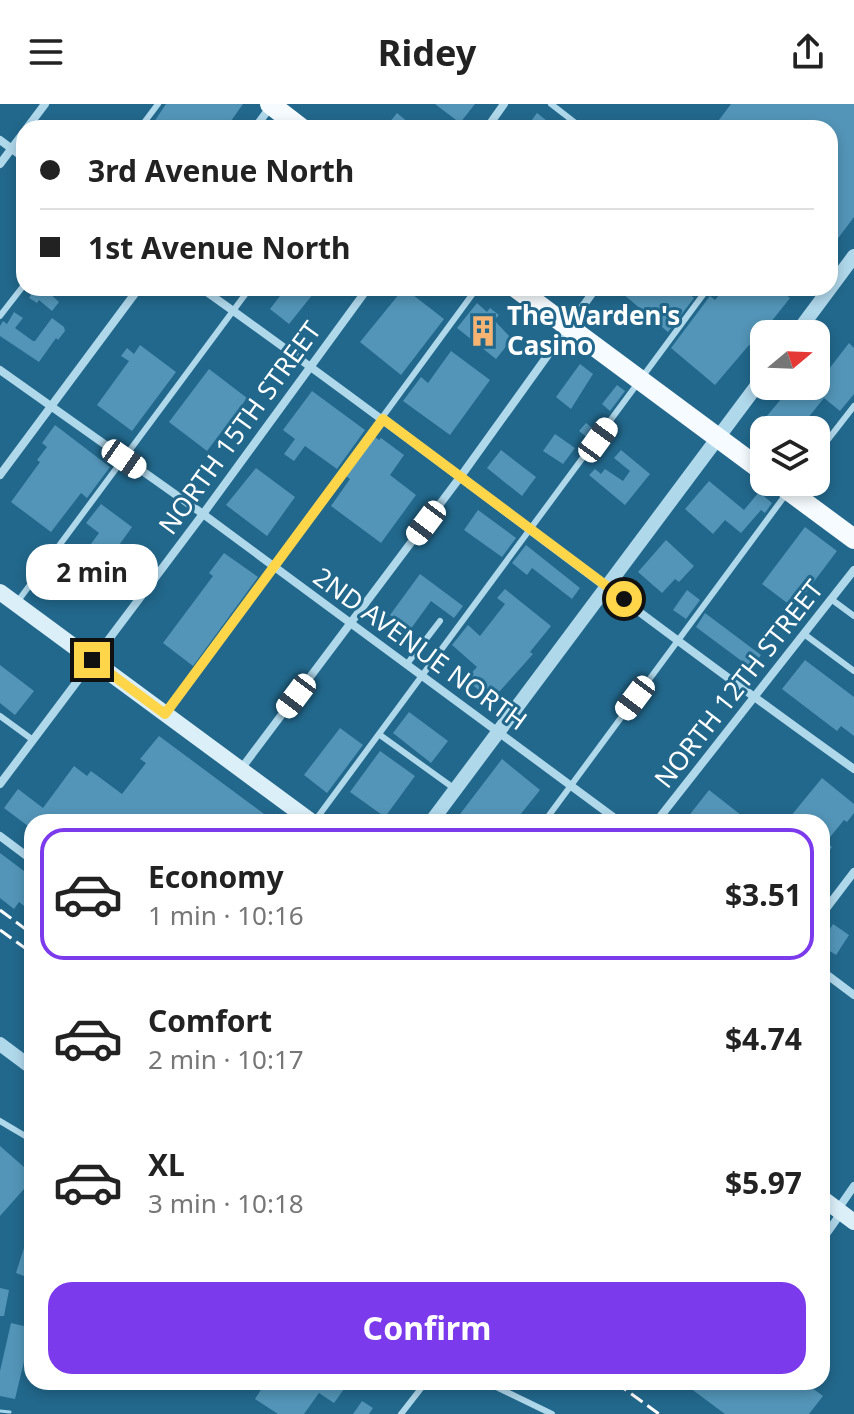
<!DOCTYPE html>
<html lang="en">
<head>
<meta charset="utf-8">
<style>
  body { margin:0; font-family:"Noto Sans",sans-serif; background:#f2f2f2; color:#222; height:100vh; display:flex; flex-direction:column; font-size:30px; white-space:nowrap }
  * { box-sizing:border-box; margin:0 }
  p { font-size:26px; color:#767676 }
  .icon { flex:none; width:44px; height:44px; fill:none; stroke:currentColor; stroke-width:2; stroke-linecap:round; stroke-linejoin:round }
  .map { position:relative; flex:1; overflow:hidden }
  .side { position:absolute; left:24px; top:710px; width:806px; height:576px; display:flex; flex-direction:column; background:#fff; border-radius:24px; box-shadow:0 4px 12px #0003 }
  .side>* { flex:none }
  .banner { position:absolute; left:16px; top:16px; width:822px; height:176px; border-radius:24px; box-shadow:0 4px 12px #0003; display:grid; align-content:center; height:176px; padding:0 24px; background:#fff }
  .needle { width:52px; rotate:71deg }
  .fabs { position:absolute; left:750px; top:216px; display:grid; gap:16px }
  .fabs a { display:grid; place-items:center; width:80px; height:80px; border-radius:16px; background:#fff; box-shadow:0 4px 12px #0003; font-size:40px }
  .end { position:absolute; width:36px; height:36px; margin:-18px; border:10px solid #ffd54a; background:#111; box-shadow:0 0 0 4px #111 }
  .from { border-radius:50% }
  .bubble { position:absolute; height:56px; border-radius:24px; background:#fff; box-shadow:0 4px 12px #0003; font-size:26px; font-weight:700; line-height:56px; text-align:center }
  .car { position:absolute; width:24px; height:48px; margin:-24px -12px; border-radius:10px; box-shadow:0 0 6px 2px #0007; background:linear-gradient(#fff 24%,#345 0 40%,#fff 0 76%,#345 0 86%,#fff 0) }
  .banner b { display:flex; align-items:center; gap:28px; height:76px; font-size:30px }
  .banner b+b { border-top:2px solid #e0e0e0 }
  .banner i { width:20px; height:20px; background:#222 }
  ul { padding:14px 0 0; list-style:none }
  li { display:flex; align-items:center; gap:24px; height:132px; margin:0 16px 12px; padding:0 8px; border:4px solid transparent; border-radius:24px }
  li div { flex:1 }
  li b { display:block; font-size:30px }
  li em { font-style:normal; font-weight:700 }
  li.selected { border-color:#7c3aed }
  li>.icon { width:72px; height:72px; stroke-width:1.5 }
  .button { display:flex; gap:16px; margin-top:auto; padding:16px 24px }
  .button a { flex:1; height:92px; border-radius:24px; background:#7c3aed; color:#fff; font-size:32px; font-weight:700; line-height:92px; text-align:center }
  header { display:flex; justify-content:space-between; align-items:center; height:104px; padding:0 24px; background:#fff; font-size:36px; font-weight:700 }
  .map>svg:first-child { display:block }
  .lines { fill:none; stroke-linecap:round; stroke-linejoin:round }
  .stream { stroke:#a4d5ec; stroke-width:3 }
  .building { fill:#5395b8 }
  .service { stroke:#b0d8eb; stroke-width:6 }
  .minor { stroke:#b0d8eb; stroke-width:8 }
  .tertiary { stroke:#b0d8eb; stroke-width:14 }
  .secondary { stroke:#dbeff9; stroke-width:16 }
  .primary { stroke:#f5fbfe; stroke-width:20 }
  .rail { stroke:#fff; stroke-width:3; stroke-dasharray:14 6; stroke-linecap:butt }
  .route { stroke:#ffd54a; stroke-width:10 }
  .labels { text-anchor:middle; stroke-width:6; stroke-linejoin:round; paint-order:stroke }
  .poi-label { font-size:26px; font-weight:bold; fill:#fff; stroke:#22688c; text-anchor:start }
  .street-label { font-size:26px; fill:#fff; stroke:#22688c }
</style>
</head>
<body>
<header><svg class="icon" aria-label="menu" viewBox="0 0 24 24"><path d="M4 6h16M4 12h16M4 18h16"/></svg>Ridey<svg class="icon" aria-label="share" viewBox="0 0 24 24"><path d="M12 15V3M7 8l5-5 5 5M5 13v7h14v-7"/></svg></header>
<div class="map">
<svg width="854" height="1310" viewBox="0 0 854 1310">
  <rect width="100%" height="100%" fill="#22688c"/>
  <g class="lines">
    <path class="stream" d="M0,1307L10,1308"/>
  </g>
  <path class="building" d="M166,0H243L226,24H150Z
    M435,0H475L460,19Z
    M731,0H854V113L830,145V24H713Z
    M397,9L415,24H385Z
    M537,9L556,24H526Z
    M35,184H49L47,187L59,198L52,207L39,196L37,199L29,194Z
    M286,184H306L313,190L289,220L270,205Z
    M404,184L444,215L401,271L360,238Z
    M616,184H682L694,194L668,228Z
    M725,184H777L790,194L751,243L749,241L715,281L671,244L710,192L715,196Z
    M477,199L487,208L490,204L499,211L494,216L512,235L496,255L457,224Z
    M14,208L23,214L15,224L33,237H35L52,214L64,223L65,227L58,236L56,234L39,258L0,232V222L3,217L7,220Z
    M849,239L854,244V290L840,307L824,294L807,315L825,330L816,341V326H782L766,313L792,282H805L810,286L816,282Z
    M140,241L176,268L132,327L97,301L129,257L121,252L127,244L134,250Z
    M451,247L490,276L450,331L403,297L421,273L428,279Z
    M580,260L593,270L571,305L556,293Z
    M209,265L247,294L207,347L169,318Z
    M617,281L625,287L610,307L602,300Z
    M312,287L365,326L337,365L305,342L294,357L284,350L295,335L283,326Z
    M586,319L595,326L588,334L579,327Z
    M55,321L110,363L87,394L81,389L51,428L11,398L40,358L37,356L47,343L42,339Z
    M555,330L575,344L563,360L543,347Z
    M375,333L379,336L381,334L404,351L390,371L416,391L381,439L331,402L350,375L346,372Z
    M501,346L536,373L522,392L487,364Z
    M621,346L650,370L625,401L589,371L595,365L601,370L605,365L623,377L630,367L614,354Z
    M256,364L295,393L267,432L226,401Z
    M709,377L744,406L759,388L772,399L765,409L761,406L741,429L725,416L713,430L685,405Z
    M101,400L132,423L109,455L115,459L107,470L82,452L99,429L86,419Z
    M478,406L516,434L502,453L464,426Z
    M805,423L837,447L794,504L762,480Z
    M666,436L694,462L679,478L675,475L662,489L638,468Z
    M526,441L580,484L572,495L532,464L527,471L512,459Z
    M224,449L258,473L193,562L163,539L213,472L209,469Z
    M420,470L463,502L454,514L431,497L410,526L390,511Z
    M505,485L551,522L530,548L533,550L491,597L466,575L477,563L452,541L468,521L480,532L505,500L497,494Z
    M687,486L700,496L686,515L673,506Z
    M705,509L761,551L751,564L696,523Z
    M805,556L854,593V632L841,622L837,627L782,585Z
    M0,561L34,587L15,611L0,599Z
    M409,608L448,637L431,659L393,629Z
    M340,624L363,641L327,689L304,671Z
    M159,632L275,718H32V725L4,704L18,685L43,704L74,662L87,672L91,667L122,690L146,659L140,655Z
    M380,647L415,672L385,713L350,688Z
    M502,655L540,686L520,711L529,718H454Z
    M822,674L854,700V709L847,718L844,716L826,738L832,743L822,756V718H786Z
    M709,686L750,718H684Z
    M0,749L32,773V808L19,798L14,805L0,794Z
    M833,820L849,831L836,851L822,842V838Z
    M0,1042L32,1070V1076L0,1112Z
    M30,1125H32V1175L16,1169Z
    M0,1184L9,1186L4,1212H0Z
    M11,1219L32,1224L15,1295L0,1292V1267Z
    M266,1278H349L334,1299L319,1289L304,1310H278L255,1295Z
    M682,1278H804L823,1292L809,1310H725Z
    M362,1297L373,1304L369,1310H353Z"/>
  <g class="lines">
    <path class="service" d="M551,0L582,24
      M140,24L158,0
      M0,212L24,181
      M816,351L854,302
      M831,495L854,512
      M18,497L250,184
      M804,530L854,567
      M407,560L440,517
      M167,607L477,184
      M0,612L33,636
      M380,631L455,685
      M314,718L708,184
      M544,718L795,378
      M0,1017L32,1036
      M486,1278L552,1310
      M401,1310L426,1278"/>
    <path class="minor" d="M27,24L45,0
      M255,24L271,2
      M487,24L504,0
      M0,36L24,54
      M0,60L24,28
      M201,184C422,340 634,509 854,665
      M0,266L203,410L620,718
      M0,371L139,184
      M241,665L461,372L596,184
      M0,680L203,410L368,184
      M656,718L854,466
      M0,732L32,756
      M822,810L854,768
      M822,867L854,891
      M838,1105L854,1082
      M822,1136L841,1109"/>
    <path class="tertiary" d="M796,230L854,152
      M431,718L764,272
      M0,940L32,964"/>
    <path class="secondary" d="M0,488L312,718
      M822,1094L854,1118"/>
    <path class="primary" d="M270,0L301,24
      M516,184L764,368
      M777,378L854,435"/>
    <path class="rail" d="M0,806L32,830
      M0,826L32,849
      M615,1278L659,1310"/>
  </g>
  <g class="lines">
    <path class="route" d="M92,556L165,610L383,315L624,495"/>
  </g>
  <defs>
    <symbol id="building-bare" viewBox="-9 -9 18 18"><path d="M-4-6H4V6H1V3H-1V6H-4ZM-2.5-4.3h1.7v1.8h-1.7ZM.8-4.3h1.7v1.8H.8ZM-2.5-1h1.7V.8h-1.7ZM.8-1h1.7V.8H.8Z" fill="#f7b372" stroke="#22688c" stroke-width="2.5" paint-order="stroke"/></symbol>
  </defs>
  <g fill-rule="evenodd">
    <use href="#building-bare" x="461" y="205" width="44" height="44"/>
  </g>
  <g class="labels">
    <g class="poi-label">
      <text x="507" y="221">The Warden's<tspan x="507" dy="30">Casino</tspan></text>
    </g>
    <g class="street-label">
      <text transform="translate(240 324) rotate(-54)" y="9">NORTH 15TH STREET</text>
      <text transform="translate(420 545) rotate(36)" y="9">2ND AVENUE NORTH</text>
      <text transform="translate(739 580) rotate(-52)" y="9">NORTH 12TH STREET</text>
    </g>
  </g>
</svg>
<div class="fabs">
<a><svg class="needle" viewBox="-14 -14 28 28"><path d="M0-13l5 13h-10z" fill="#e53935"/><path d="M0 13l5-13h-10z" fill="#767676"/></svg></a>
<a><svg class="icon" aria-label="layers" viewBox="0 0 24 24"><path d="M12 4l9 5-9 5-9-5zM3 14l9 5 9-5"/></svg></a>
</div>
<i class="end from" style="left:624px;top:495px"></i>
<i class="end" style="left:92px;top:556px"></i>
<div class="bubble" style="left:26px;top:440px;width:132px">2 min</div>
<i class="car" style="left:598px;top:336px;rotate:36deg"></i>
<i class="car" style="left:124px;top:355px;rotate:125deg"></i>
<i class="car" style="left:426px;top:419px;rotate:217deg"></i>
<i class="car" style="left:296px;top:592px;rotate:217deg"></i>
<i class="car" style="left:635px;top:594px;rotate:217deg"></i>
<div class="banner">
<b><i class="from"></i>3rd Avenue North</b>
<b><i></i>1st Avenue North</b>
</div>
<section class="side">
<ul>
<li class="selected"><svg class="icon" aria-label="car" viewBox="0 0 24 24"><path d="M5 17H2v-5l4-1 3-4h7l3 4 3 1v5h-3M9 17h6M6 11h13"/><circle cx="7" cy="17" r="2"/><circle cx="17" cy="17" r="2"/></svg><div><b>Economy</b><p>1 min · 10:16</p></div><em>$3.51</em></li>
<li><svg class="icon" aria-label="car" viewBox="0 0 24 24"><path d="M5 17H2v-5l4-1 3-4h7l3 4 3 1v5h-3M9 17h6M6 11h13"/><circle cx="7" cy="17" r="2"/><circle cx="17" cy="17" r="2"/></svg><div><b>Comfort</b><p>2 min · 10:17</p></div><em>$4.74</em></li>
<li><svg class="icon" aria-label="car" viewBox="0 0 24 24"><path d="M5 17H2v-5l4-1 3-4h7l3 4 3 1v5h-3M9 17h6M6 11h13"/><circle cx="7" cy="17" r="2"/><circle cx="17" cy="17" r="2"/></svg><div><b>XL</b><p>3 min · 10:18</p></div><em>$5.97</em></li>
</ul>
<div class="button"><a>Confirm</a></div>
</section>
</div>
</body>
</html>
